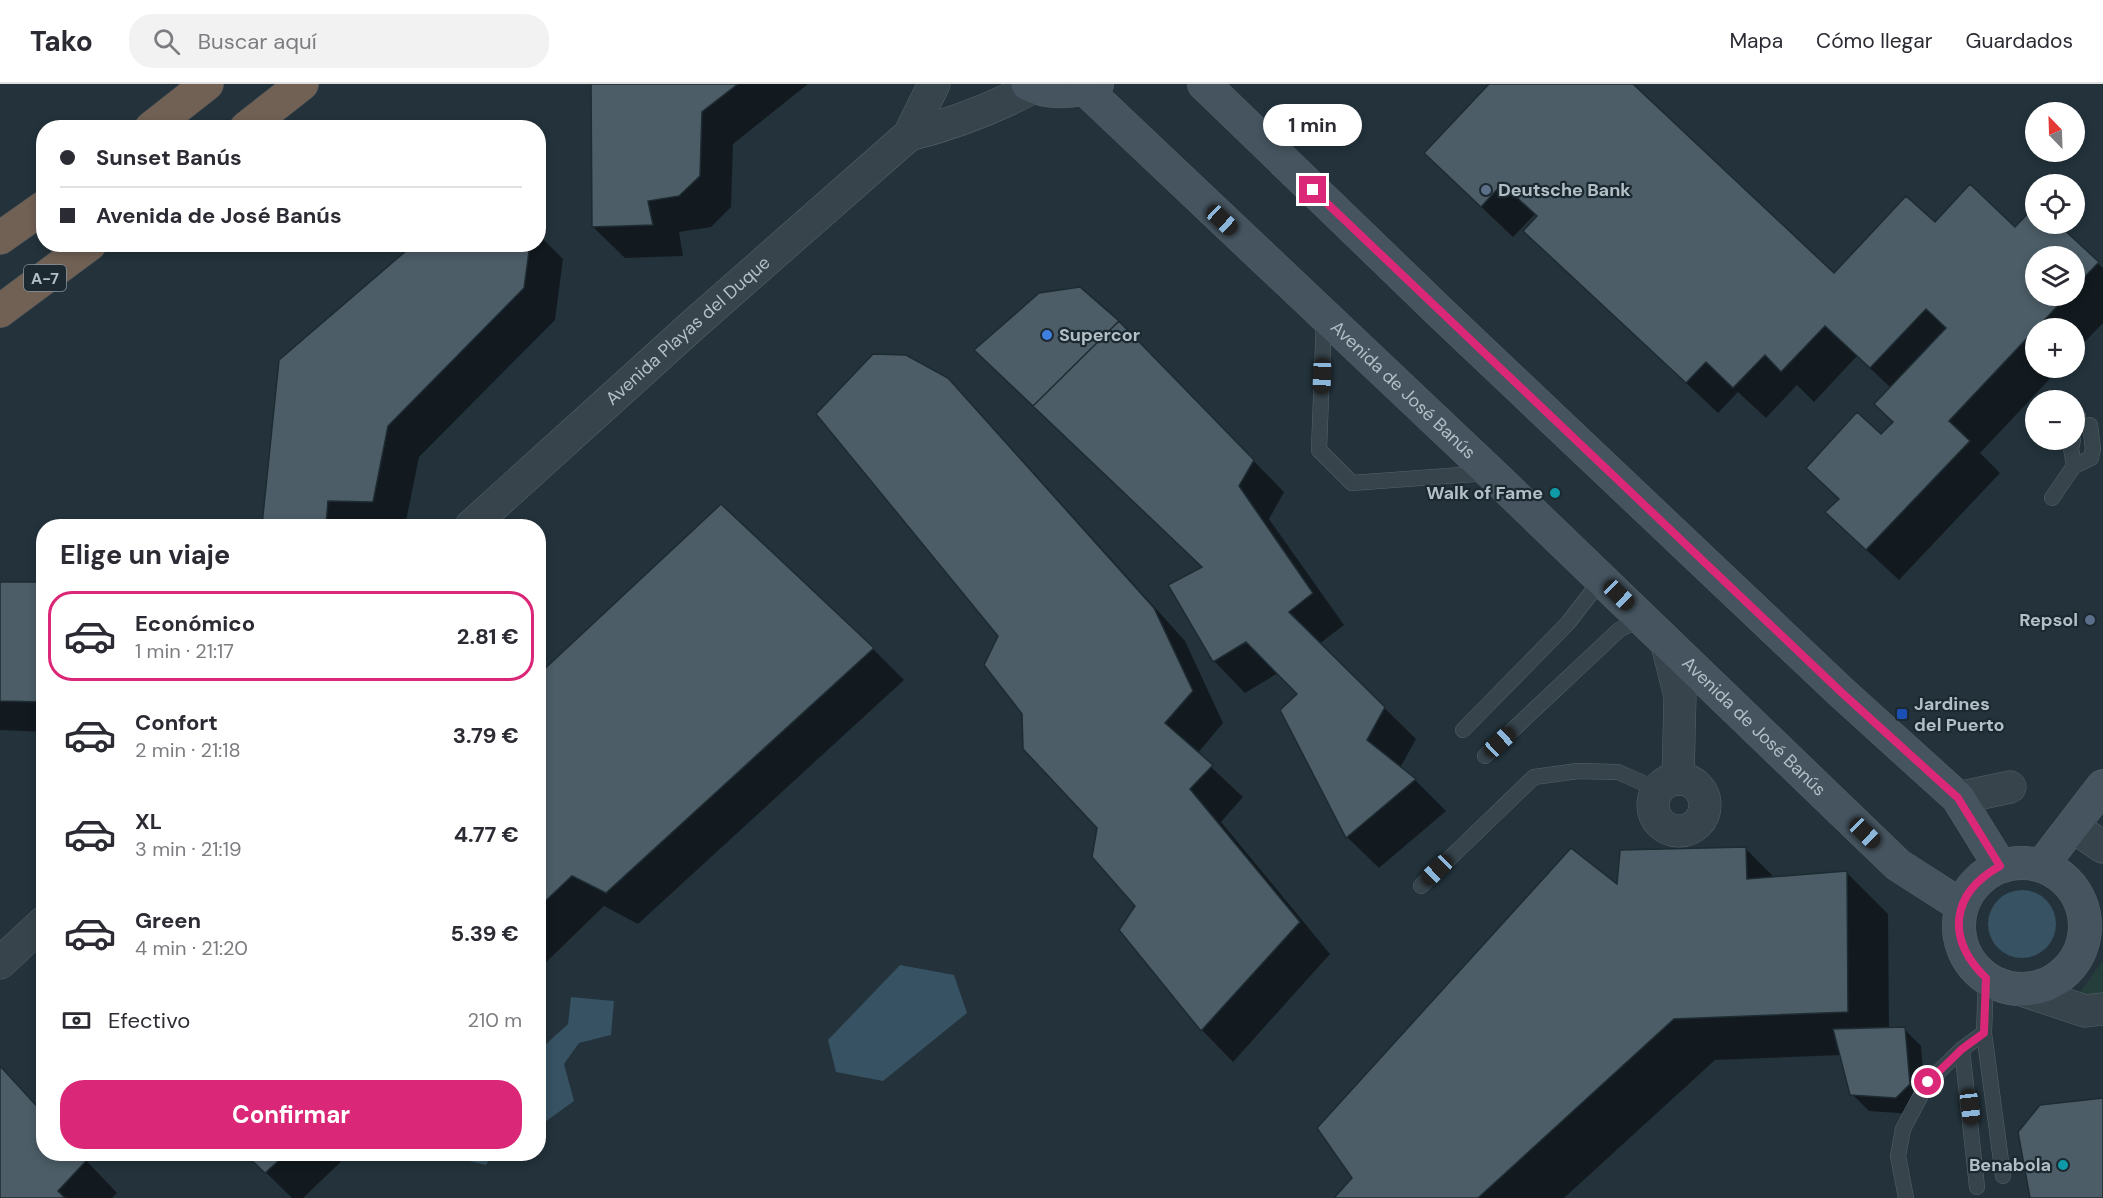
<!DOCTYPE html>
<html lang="es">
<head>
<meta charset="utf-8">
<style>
  body { margin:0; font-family:"DM Sans",sans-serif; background:#f2f2f3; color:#2b2b33; height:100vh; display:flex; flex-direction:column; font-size:22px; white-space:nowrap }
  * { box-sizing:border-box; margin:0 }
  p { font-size:20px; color:#7c7c81 }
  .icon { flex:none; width:33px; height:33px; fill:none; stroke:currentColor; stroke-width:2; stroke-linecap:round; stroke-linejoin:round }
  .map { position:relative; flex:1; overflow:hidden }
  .details { position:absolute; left:36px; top:435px; width:510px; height:642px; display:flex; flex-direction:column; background:#fff; border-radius:24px; box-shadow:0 3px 9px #0003 }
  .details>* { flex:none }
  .banner { position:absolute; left:36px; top:36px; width:510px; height:132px; border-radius:24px; box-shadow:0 3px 9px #0003; display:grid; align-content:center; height:132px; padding:0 24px; background:#fff }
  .needle { width:39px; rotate:337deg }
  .tools { position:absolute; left:2025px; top:18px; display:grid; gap:12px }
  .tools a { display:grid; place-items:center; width:60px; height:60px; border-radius:50%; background:#fff; box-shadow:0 3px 9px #0003; font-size:30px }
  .end { position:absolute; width:27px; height:27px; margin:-14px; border:8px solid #db2777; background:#fff; box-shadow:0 0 0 3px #fff }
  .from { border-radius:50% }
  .bubble { position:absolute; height:42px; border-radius:21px; background:#fff; box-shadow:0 3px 9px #0003; font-size:20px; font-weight:700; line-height:42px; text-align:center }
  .car { position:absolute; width:18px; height:36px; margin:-18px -9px; border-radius:8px; box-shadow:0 0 4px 2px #0007; background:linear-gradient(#222 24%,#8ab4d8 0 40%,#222 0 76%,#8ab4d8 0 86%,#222 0) }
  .banner b { display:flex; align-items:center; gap:21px; height:57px; font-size:22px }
  .banner b+b { border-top:2px solid #e1e1e2 }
  .banner i { width:15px; height:15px; background:#2b2b33 }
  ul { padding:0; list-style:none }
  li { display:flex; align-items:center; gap:18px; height:90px; margin:0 12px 9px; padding:0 12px; border:3px solid transparent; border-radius:24px }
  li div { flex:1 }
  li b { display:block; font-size:22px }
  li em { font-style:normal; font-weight:700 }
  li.current { border-color:#db2777 }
  li>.icon { width:54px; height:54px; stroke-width:1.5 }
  h2 { padding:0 24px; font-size:27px; line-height:72px }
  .pay { display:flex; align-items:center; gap:15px; height:66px; padding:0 24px; font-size:22px }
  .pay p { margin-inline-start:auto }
  .primary-button { display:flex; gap:12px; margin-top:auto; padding:12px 24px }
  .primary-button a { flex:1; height:69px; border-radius:24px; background:#db2777; color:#fff; font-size:24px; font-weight:700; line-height:69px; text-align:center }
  header { display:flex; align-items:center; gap:36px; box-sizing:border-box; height:84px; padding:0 30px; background:#fff; border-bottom:2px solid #e1e1e2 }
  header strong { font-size:28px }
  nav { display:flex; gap:33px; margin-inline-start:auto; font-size:21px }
  .search { width:420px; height:54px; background:#f2f2f3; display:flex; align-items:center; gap:15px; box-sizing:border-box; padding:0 21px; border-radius:24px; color:#7c7c81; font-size:22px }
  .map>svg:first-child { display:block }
  .green { fill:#263e3b }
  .water { fill:#375262 }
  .shadow { fill:#0007; fill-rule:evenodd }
  .building { fill:#4c5d67; stroke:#1e2b32; stroke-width:1.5 }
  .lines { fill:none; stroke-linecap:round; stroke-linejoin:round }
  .lane-casing { stroke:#556269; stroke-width:16 }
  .street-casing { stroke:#556269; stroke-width:33 }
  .secondary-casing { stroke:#556269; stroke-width:34 }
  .highway-casing { stroke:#424f56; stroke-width:34 }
  .lane { stroke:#37444c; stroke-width:15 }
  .street { stroke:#37444c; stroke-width:32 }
  .secondary { stroke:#45545f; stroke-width:33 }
  .highway { stroke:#716054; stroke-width:33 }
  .route { stroke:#db2777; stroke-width:8 }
  .service-dot { fill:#5c6f8a; stroke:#1c2930; stroke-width:2 }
  .shop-dot { fill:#3f7fe0; stroke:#1c2930; stroke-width:2 }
  .culture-dot { fill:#0f9aa8; stroke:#1c2930; stroke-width:2 }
  .transit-dot { fill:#1a4fb4; stroke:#1c2930; stroke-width:2 }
  .labels { text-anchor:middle; stroke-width:4.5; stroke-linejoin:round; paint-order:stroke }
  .shield { fill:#1c2930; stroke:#85929a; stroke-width:1.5 }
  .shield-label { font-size:16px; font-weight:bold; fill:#b2bfc7 }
  .poi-label { font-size:18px; font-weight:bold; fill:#b2bfc7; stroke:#1c2930; text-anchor:start }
  .street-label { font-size:18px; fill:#b2bfc7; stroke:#1c2930 }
</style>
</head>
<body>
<header>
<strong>Tako</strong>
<div class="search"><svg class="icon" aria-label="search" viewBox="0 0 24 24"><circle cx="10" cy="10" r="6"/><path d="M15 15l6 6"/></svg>Buscar aquí</div>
<nav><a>Mapa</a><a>Cómo llegar</a><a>Guardados</a></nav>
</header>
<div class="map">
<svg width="2103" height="1114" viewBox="0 0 2103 1114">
  <rect width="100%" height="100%" fill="#23323b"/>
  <path class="green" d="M2103,877V909L2085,914L2079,909Z"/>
  <path class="water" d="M1988 840a34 34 0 1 1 68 0a34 34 0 1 1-68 0Z
    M900,881L954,891L967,929L883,997L836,988L828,956Z
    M571,913L614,917L611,951L579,959L564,980L574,1017L545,1038H539V961L544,962L568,940Z
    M440,1070H492L486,1081Z"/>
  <path class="shadow" d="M592,0H808L733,60L731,123L711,143L679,148L683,172L625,174L593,143Z
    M1491,0H1631L1834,191L1935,140L2015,145L2036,140H2056L2103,184V239L2074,269V244H2036V284H2060L1980,369L2000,389L1899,496L1859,459L1840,416L1881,352L1895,338L1891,304L1857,272L1814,318L1797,301L1766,334L1738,308L1718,329L1557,178L1538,133L1535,130L1513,153L1457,100ZM2036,172H2074V212H2036Z
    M538,150L563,175L555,236L419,373L405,442H265L263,441L416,160H538Z
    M1144,264L1284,408L1269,435L1344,541L1319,560L1416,655L1400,684L1415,696L1446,727L1379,784L1347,753L1300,610L1278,589L1245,609L1214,577L1203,484L1008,297Z
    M947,296L979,328L1185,557L1223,639L1197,670L1243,713L1221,738L1330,870L1233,978L1202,946L1121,846L1137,821L1099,744L1024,629L999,551Z
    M0,499L44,500V648L0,646Z
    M873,565L904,596L638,840L604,822L538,886V592Z
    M1745,764L1775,794L1847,789L1888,830L1889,945H1904L1921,962L1926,1018L1913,1030L1869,1027L1852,1010L1841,971L1715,976L1564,1114H1336L1618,803Z
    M0,984L44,1029V1070H80L117,1109L112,1114H0Z
    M247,1070H349L303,1114H292Z"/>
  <path class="building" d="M591,0H738L702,28L700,92L679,112L648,117L653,141L592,143Z
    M1489,0H1633L1834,189L1906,112L1935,138L1970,100L2015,143L2036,121V140H2058L2099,178L2074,204V172H2036V212H2067L1949,337L1970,357L1866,466L1825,428L1839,415L1806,384L1857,328L1881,350L1893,338L1874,320L1946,244L1926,225L1870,284L1825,242L1781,288L1765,271L1733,304L1706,278L1686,299L1523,147L1537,132L1502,100L1481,123L1424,69Z
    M414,160H530L524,204L388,342L373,418L328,417L326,441H262L279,276Z
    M1080,203L1112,230L1254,376L1239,402L1313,509L1289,528L1385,623L1367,656L1416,695L1346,754L1280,626L1297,610L1246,558L1213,578L1168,501L1202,483L974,266L1039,209Z
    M1080,203L1119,237L1033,322L974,266L1039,209Z
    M873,270L906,271L948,294L1154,524L1193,607L1165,639L1213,681L1190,705L1300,838L1201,947L1119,846L1135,822L1092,773L1097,744L1023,665L1022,630L984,581L998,552L816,330Z
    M721,420L874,564L606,809L572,792L538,824V591Z
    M0,498H44V618L0,617Z
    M1746,763L1747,795L1847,787L1848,928L1674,935L1478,1114H1334L1352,1094L1317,1044L1571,764L1617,800L1620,766Z
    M1905,943L1910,1000L1896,1014L1850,1011L1833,945Z
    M0,982L44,1030V1070H80L86,1077L58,1107L65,1114H0Z
    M2103,1014V1114H2030L2018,1048L2040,1021Z
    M245,1070H286L265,1089Z"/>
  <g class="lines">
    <defs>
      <path id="lane" d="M1324,234L1319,366L1352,399L1488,389
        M2074,347L2078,332
        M2073,356L2071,364L2074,382L2091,374L2093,365L2090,341
        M2052,414L2074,382
        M1463,646L1568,539L1602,495
        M1485,672L1619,546L1642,534
        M1421,802L1534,693L1578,687L1618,688L1657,705
        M1984,949L2003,1092
        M1962,965L1977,1103
        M1906,1114L1898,1072L1903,1045L1928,998L1962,965L1984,949L1986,894"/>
      <g id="street">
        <path d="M909,51C953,40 994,24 1034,3"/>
        <path id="s1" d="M471,442L693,241L909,51L934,0"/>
        <path d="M1666,557L1680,612L1678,695"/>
        <circle cx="1679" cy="721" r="26"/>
        <path d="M1958,714L2010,703"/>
        <path d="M2072,742L2103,763"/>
        <path d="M0,879L44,838"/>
        <path d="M2019,905L2085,927L2103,925"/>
      </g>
      <g id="secondary">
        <path d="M1028,0C1049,11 1076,8 1097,0"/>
        <path d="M1204,0L1443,231L1841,608L1958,714L2000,782"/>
        <path id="s2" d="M1085,5L1491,389L1898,781L1962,822"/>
        <circle cx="2022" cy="842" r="63"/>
        <path d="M2042,781L2103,702"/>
      </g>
      <path id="highway" d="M151,44L207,0
        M246,44L302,0
        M0,154L44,123
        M0,227L90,160"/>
    </defs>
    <use href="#lane" class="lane-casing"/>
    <use href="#street" class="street-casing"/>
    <use href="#secondary" class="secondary-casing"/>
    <use href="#highway" class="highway-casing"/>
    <use href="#lane" class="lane"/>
    <use href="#street" class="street"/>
    <use href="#secondary" class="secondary"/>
    <use href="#highway" class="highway"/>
  </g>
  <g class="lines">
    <path class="route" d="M1313,106L1841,608L1958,714L2000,782C1950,810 1946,855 1986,894L1984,949L1962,965L1928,998"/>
  </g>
  <g class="service-dot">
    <circle cx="1486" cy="106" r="6"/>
    <circle cx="2090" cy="536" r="6"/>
  </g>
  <circle class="shop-dot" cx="1047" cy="251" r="6"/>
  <g class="culture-dot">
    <circle cx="1555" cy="409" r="6"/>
    <circle cx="2063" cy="1081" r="6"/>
  </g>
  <rect class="transit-dot" x="1896" y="624" width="12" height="12" rx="3"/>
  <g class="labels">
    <rect class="shield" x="24" y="181" width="42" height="26" rx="4.5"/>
    <g class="shield-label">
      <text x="45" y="200">A-7</text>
    </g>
    <g class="poi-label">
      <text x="1498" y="112">Deutsche Bank</text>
      <text x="1059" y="257">Supercor</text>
      <text x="1543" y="415" text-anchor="end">Walk of Fame</text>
      <text x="2078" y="542" text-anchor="end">Repsol</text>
      <text x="1914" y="626">Jardines<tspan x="1914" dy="21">del Puerto</tspan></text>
      <text x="2051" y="1087" text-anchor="end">Benabola</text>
    </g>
    <g class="street-label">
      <text dy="6" stroke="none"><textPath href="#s1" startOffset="292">Avenida Playas del Duque</textPath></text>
      <text dy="6" stroke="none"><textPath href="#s2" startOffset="438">Avenida de José Banús</textPath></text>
      <text dy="6" stroke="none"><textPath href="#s2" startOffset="924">Avenida de José Banús</textPath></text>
    </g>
  </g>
</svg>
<div class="tools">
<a><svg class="needle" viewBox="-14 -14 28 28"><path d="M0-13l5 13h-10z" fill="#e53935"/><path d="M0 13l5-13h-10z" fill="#7c7c81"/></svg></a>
<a><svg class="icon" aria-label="locate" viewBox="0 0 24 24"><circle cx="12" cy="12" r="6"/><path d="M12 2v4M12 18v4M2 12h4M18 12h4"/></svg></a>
<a><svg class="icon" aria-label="layers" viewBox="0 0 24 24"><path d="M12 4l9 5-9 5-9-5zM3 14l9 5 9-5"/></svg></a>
<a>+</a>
<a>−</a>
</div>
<i class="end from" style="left:1928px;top:998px"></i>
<i class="end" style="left:1313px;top:106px"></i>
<div class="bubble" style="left:1263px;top:20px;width:99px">1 min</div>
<i class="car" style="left:1222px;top:136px;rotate:133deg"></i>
<i class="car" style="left:1322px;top:292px;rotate:182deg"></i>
<i class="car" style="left:1619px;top:511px;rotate:134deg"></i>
<i class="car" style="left:1500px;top:658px;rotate:47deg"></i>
<i class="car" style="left:1865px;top:749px;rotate:134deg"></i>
<i class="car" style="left:1437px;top:786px;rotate:226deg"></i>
<i class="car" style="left:1970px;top:1023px;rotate:173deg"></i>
<div class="banner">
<b><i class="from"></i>Sunset Banús</b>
<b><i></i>Avenida de José Banús</b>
</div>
<section class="details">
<h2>Elige un viaje</h2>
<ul>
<li class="current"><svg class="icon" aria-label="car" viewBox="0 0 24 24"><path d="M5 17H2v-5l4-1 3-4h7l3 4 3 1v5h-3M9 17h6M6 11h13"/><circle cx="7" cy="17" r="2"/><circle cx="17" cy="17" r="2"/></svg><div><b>Económico</b><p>1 min · 21:17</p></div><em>2.81 €</em></li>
<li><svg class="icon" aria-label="car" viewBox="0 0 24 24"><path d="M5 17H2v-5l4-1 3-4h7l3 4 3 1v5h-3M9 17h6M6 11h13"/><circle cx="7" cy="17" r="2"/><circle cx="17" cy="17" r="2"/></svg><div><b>Confort</b><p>2 min · 21:18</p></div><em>3.79 €</em></li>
<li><svg class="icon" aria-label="car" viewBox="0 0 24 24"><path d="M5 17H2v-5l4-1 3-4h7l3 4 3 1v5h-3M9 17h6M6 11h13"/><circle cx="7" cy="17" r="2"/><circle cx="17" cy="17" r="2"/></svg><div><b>XL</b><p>3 min · 21:19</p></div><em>4.77 €</em></li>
<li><svg class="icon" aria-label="car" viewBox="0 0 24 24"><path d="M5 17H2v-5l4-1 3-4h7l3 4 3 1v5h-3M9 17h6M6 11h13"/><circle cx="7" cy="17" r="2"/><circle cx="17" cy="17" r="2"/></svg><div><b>Green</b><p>4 min · 21:20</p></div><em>5.39 €</em></li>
</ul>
<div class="pay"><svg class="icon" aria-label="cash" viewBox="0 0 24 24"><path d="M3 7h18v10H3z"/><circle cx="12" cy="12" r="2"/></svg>Efectivo<p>210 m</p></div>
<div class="primary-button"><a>Confirmar</a></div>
</section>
</div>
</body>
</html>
